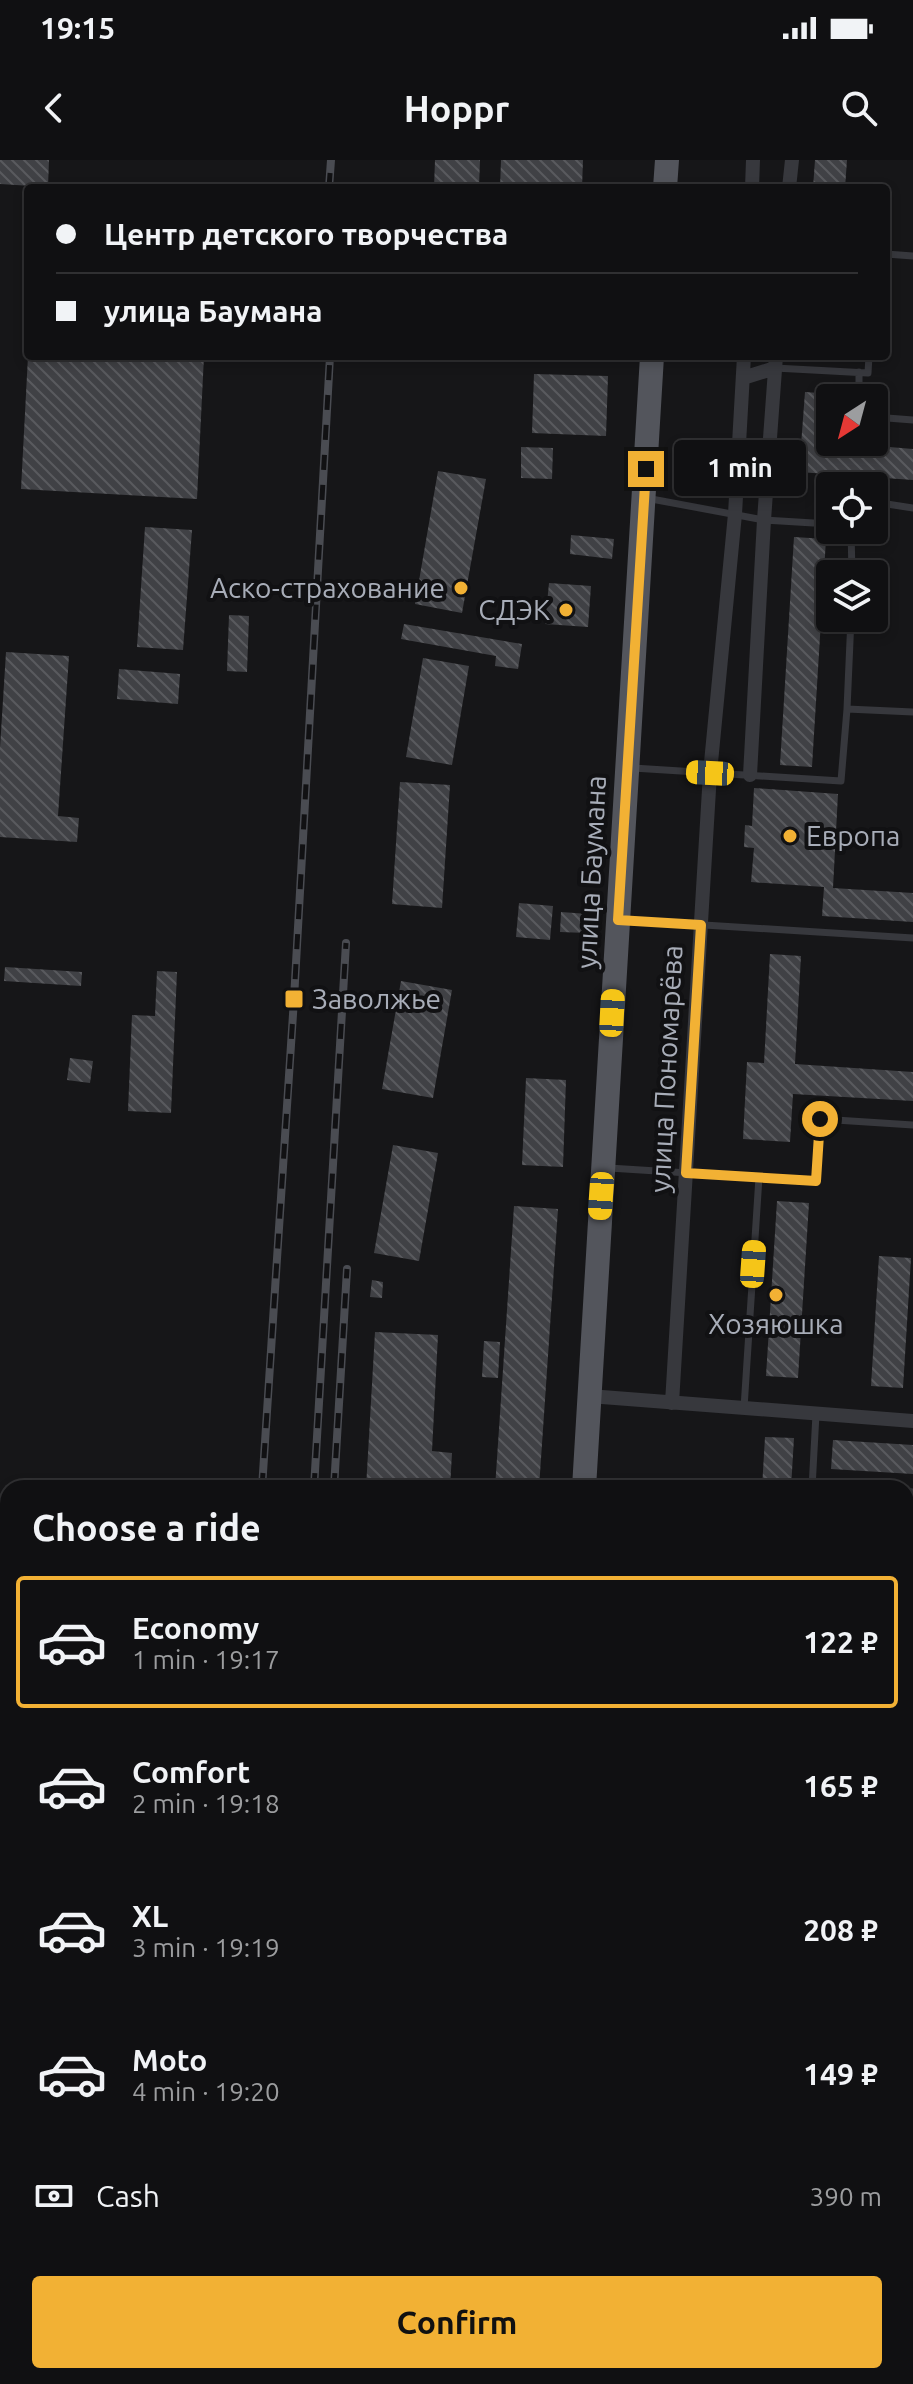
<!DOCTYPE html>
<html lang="en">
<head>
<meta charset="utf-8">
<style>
  body { margin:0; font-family:Ubuntu,sans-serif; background:#19191b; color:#f1f3f6; height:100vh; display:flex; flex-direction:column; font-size:30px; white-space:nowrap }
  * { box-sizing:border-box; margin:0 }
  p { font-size:26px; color:#9c9d9f }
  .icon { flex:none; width:44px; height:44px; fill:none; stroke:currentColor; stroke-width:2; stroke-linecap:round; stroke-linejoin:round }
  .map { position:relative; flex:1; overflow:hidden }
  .drawer { position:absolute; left:0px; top:1320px; width:914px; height:904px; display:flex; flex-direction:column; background:#101012; border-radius:24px 24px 0 0; box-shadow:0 4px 12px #0003,0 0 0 2px #303032 }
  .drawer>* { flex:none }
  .hud { position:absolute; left:24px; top:24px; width:866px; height:176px; border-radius:8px; box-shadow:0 4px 12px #0003,0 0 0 2px #303032; display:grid; align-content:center; height:176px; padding:0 32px; background:#101012 }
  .needle { width:52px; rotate:216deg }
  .controls { position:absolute; left:816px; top:224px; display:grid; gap:16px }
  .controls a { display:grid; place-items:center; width:72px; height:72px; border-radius:8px; background:#101012; box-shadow:0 4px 12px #0003,0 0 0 2px #303032; font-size:40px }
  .end { position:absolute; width:36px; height:36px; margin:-18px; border:10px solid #f2b134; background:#111; box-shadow:0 0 0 4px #111 }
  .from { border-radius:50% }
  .bubble { position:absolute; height:56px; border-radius:8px; background:#101012; box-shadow:0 4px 12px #0003,0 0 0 2px #303032; font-size:26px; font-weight:700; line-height:56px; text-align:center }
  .car { position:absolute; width:24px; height:48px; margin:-24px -12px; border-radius:10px; box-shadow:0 0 6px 2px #0007; background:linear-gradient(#f5c518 24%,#345 0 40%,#f5c518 0 76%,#345 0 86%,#f5c518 0) }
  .hud b { display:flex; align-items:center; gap:28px; height:76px; font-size:30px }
  .hud b+b { border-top:2px solid #303032 }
  .hud i { width:20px; height:20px; background:#f1f3f6 }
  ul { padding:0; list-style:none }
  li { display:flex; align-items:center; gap:24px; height:132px; margin:0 16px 12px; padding:0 16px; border:4px solid transparent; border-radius:8px }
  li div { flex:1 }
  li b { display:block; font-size:30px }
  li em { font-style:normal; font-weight:700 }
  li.active { border-color:#f2b134 }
  li>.icon { width:72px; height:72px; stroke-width:1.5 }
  h2 { padding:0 32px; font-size:36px; line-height:96px }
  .pay { display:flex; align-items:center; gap:20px; height:88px; padding:0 32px; font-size:30px }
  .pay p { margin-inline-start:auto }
  .button { display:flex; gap:16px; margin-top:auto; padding:16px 32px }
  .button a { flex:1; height:92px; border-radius:8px; background:#f2b134; color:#111; font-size:32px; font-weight:700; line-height:92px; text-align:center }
  .status { display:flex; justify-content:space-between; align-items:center; height:56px; padding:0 40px; background:#101012; direction:ltr }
  .status svg { height:22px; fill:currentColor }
  header { display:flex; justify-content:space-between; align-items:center; height:104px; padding:0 32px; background:#101012; font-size:36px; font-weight:700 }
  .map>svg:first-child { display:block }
  .park { fill:#1e261f }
  .building { fill:url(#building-back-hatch) }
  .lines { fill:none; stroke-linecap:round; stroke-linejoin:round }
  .lane { stroke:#37383d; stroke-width:7 }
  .street { stroke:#37383d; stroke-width:14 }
  .primary { stroke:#53555c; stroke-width:24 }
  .rail-casing { stroke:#4a4c52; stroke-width:8 }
  .rail { stroke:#111113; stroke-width:5; stroke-dasharray:15; stroke-linecap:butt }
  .route { stroke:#f2b134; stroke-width:10 }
  .poi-dot { fill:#f2b134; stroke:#111113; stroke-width:3 }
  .labels { text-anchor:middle; stroke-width:8; stroke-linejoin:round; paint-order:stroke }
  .poi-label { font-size:28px; fill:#a8adb8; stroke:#111113; text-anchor:end }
  .street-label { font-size:28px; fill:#a8adb8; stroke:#111113 }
</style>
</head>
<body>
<div class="status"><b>19:15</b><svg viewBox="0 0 49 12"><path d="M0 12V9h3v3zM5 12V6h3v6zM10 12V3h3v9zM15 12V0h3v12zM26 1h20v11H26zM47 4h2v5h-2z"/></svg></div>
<header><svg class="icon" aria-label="back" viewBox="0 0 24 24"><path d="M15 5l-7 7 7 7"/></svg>Hoppr<svg class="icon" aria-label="search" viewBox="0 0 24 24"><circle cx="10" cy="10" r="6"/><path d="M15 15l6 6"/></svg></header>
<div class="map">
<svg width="913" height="2224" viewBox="0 0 913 2224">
  <defs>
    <pattern id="building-back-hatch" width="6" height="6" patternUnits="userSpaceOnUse" patternTransform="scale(2)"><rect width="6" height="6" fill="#404145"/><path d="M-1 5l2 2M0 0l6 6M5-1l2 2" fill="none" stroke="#595a5e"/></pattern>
  </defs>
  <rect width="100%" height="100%" fill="#161618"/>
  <path class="park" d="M906,2030H913V2175H906Z"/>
  <path class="building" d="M0,0H49L48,27L0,24Z
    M435,0H480L479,28H434Z
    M501,0H583L582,28H500Z
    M815,0H847L845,28H813Z
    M28,196H204L197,339L21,329Z
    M534,214L608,216L606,276L532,273Z
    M805,232L849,235V238H830V282L913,289V320L799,312Z
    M521,287L553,288L552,319L521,318Z
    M438,311L486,319L462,453L415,444Z
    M145,367L192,370L183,490L137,487Z
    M571,375L614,379L612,399L570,394Z
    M794,377L826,379L812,607L780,605Z
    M549,423L591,426L588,467L545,464Z
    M229,455L249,456L247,512L227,511Z
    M404,464L522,484L518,509L495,506L496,496L401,479Z
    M6,492L69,496L58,656L79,658L77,682L0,677V588Z
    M423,498L469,506L452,605L406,597Z
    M119,509L180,514L178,544L117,539Z
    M400,622L450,625L442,748L392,744Z
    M754,628L838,634L833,728L913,733V762L822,756L824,727L751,722L754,688L744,687L745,665L752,666Z
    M519,743L553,746L550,780L516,777Z
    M561,752L588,754L587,773L560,772Z
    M770,794L801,796L795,904L913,912V941L793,934L790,982L743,979L747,902L764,903Z
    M5,807L82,812L81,826L4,821Z
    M157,811L177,812L171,953L128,951L132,855L155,856Z
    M401,821L452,830L433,938L382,929Z
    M70,898L93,901L90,923L67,920Z
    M526,918L566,920L563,1007L522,1005Z
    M393,985L438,993L419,1101L374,1093Z
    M777,1041L809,1043L798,1218L766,1216Z
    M514,1046L558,1049L539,1328H495Z
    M879,1096L911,1098L903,1228L871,1226Z
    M372,1120L383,1122L382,1138L370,1137Z
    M375,1172L438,1175L432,1291L452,1293L450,1328H366Z
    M484,1181L500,1182L498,1218L482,1217Z
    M765,1277L794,1278L791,1328H762Z
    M833,1280L913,1285V1314L831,1309Z
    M906,1925L913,1926V1955H906Z
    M346,2216H480V2224H346Z
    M697,2216H890L889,2224H721L697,2223Z
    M137,2218L171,2219V2224H137Z"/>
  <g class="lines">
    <path class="lane" d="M886,94L913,96
      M775,208L868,213L869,196
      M859,238V212
      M874,257L913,260
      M646,338L764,360L830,364
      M874,342L913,348
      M851,370L852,414
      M847,549L851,458
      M633,608L841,621L847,549L913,552
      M624,760L913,778
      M609,1008L816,1021L820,959L913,965
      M744,1248L759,1017
      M812,1324L867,1328
      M812,1328L816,1254
      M906,1331L913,1332
      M913,1888V1904"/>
    <path class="street" d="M752,28L753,0
      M789,28L792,0
      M743,218L775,208
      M750,615L764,360L776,196
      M589,1236L913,1261
      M672,1243L710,613L735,354L744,196
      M0,1390L8,1419
      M0,1652L8,1650
      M906,1995H913
      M52,2224L53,2216"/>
    <path class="primary" d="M665,28L667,0
      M584,1328L652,196
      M532,2224L533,2216"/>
    <defs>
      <path id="rail" d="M329,28L331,0
        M262,1328L294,839L330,196
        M314,1328L346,783
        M334,1328L347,1109
        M210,2224V2216
        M282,2224V2216"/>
    </defs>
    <use href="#rail" class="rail-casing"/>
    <use href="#rail" class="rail"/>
  </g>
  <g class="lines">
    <path class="route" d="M646,309L618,760L701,765L686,1013L816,1021L820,959"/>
  </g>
  <g class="poi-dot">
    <circle cx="461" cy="428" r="8"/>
    <circle cx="566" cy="450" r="8"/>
    <circle cx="790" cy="676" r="8"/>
    <rect x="284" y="829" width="20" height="20" rx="4"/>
    <circle cx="776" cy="1135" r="8"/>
  </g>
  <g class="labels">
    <g class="poi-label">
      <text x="445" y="438">Аско-страхование</text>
      <text x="550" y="460">СДЭК</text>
      <text x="806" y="686" text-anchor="start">Европа</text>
      <text x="312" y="849" text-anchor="start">Заволжье</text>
      <text x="776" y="1174" text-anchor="middle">Хозяюшка</text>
    </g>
    <g class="street-label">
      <text transform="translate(591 712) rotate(-87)" y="10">улица Баумана</text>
      <text transform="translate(666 909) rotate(-87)" y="10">улица Пономарёва</text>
    </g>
  </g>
</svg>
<div class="controls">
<a><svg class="needle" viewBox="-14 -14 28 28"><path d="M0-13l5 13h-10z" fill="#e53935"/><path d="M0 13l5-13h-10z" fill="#9c9d9f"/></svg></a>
<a><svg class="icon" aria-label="locate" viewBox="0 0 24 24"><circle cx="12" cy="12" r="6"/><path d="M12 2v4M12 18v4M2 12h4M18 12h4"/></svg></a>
<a><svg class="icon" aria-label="layers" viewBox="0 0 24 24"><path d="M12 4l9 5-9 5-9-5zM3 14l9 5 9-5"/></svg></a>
</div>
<i class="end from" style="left:820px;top:959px"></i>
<i class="end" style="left:646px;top:309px"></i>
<div class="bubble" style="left:674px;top:280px;width:132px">1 min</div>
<i class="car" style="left:710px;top:613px;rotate:273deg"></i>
<i class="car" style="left:612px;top:853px;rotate:3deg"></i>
<i class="car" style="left:601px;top:1036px;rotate:184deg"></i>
<i class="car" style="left:753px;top:1104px;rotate:4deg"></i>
<div class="hud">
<b><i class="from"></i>Центр детского творчества</b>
<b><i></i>улица Баумана</b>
</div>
<section class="drawer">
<h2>Choose a ride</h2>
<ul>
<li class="active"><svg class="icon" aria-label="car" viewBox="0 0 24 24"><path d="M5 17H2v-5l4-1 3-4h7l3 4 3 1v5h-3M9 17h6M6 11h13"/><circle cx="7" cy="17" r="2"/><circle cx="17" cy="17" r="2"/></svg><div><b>Economy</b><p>1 min · 19:17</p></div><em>122 ₽</em></li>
<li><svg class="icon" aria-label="car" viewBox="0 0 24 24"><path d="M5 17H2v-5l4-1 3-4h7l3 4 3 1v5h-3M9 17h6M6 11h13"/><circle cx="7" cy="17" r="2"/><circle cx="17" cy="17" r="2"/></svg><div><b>Comfort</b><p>2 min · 19:18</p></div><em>165 ₽</em></li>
<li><svg class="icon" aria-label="car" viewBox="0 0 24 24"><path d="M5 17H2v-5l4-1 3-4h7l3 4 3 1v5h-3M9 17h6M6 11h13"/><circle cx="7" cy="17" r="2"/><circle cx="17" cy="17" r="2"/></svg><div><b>XL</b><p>3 min · 19:19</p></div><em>208 ₽</em></li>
<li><svg class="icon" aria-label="car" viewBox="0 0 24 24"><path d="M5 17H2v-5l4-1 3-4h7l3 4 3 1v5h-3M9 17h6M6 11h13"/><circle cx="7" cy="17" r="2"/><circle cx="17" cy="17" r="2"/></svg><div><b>Moto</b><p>4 min · 19:20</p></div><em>149 ₽</em></li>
</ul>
<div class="pay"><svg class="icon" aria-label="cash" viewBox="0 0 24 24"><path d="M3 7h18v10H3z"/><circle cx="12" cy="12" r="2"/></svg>Cash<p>390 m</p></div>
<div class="button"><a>Confirm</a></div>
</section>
</div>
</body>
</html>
